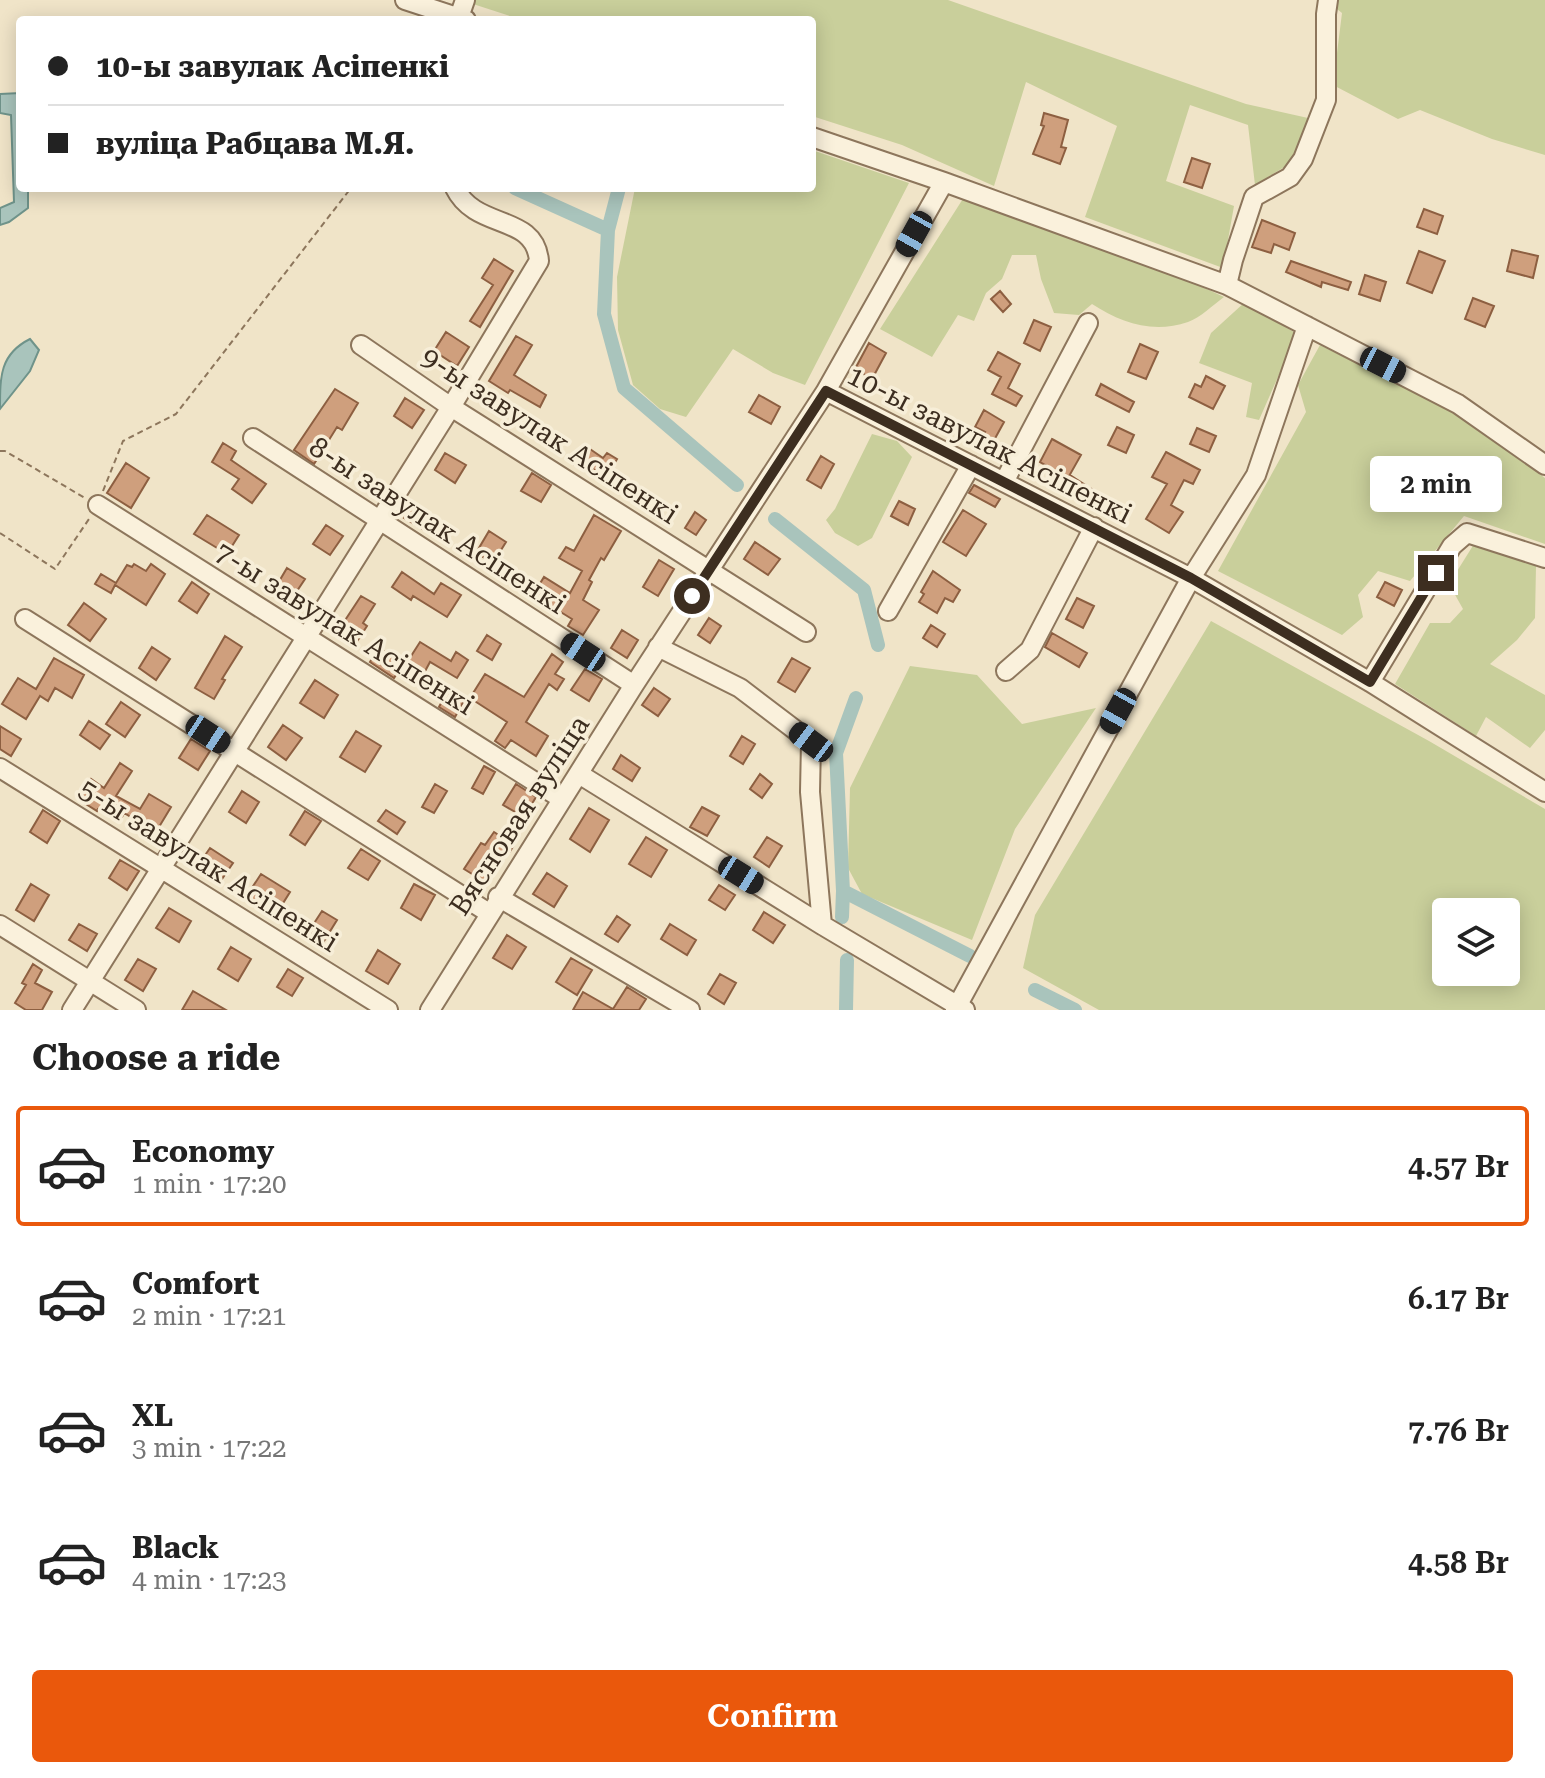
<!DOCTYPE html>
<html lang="en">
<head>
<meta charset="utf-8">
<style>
  body { margin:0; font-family:"Roboto Serif",serif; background:#f2f2f2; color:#222; height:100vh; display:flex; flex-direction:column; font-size:30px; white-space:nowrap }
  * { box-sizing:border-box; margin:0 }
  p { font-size:26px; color:#767676 }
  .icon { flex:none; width:44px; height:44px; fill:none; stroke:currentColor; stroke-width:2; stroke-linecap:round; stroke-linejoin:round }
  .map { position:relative; height:1010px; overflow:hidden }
  .sheet { display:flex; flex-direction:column; background:#fff; flex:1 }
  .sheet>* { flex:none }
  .hud { position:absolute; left:16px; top:16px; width:800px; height:176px; border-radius:8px; box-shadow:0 4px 20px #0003; display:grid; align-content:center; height:176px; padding:0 32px; background:#fff }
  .tools { position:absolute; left:1432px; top:898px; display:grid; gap:16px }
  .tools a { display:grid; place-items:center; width:88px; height:88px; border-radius:8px; background:#fff; box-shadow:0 4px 20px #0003; font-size:40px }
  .end { position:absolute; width:36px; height:36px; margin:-18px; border:10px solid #3d2e20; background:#fff; box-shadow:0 0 0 4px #fff }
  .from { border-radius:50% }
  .bubble { position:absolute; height:56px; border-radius:8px; background:#fff; box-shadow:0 4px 20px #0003; font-size:26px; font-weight:600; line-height:56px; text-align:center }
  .car { position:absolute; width:24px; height:48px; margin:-24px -12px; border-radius:10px; box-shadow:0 0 6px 2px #0007; background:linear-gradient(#222 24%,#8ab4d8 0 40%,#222 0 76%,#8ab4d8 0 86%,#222 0) }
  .hud b { display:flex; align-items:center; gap:28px; height:76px; font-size:30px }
  .hud b+b { border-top:2px solid #e0e0e0 }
  .hud i { width:20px; height:20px; background:#222 }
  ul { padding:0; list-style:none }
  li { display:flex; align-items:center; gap:24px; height:120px; margin:0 16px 12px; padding:0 16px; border:4px solid transparent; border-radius:8px }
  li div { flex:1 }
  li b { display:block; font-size:30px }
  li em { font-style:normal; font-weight:600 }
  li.current { border-color:#ea580c }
  li>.icon { width:72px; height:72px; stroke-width:1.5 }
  h2 { padding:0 32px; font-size:36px; line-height:96px }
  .primary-button { display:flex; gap:16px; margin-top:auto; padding:16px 32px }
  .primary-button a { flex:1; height:92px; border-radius:8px; background:#ea580c; color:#fff; font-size:32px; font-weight:600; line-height:92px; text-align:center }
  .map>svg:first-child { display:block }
  .green { fill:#c9cf9b; fill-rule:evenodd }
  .water { fill:#a9c4bc; stroke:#6f938a; stroke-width:2 }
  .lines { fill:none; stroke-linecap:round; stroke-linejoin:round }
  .canal { stroke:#a9c4bc; stroke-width:14 }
  .building { fill:#cf9f7d; stroke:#8d5f41; stroke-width:2 }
  .minor-casing { stroke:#8d765c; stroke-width:22 }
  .path { stroke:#8d765c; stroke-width:2; stroke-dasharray:6 4; stroke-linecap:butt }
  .minor { stroke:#faf1dc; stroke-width:18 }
  .route { stroke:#3d2e20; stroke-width:10 }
  .labels { text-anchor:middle; stroke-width:7; stroke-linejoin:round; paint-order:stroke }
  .street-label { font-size:28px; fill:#3d2e20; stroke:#f7eed8 }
</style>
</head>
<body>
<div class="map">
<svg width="1545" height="1010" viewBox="0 0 1545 1010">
  <rect width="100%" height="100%" fill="#f0e4c8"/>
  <path class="green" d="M474,0H948L1246,104L1308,118L1299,158L1255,185L1248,125L1190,105L1166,181L1234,206L1223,268L1085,217L1117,126L1026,82L994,186L902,145L812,116V20H522L473,4Z
    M1334,0H1545V155L1492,139L1420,110L1398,119L1333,85L1342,13L1332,5Z
    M812,150L909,183L805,385L773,373L733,349L686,417L660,409L633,385L618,330L617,277L635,188H812Z
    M966,194L1138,257L1224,297C1213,305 1200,318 1188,322C1153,334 1121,323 1092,304L1079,315L1054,313L1041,279L1036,255H1012L1002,279L986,293L974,321L958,315L932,357L880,329Z
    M1245,302L1297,334L1259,420L1246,417L1252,383L1199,363L1211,333Z
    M1320,345L1448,409L1545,478V544L1464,516L1410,581L1378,571L1358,595L1363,617L1342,635L1218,571L1306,412L1298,385Z
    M872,434L897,441L912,457L872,538L858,546L835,533L826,520L835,509Z
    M1474,544L1536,566L1535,618L1517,640L1490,664L1545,695V730L1530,748L1486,717L1476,736L1395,684L1430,623H1450L1463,609L1449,584Z
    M1211,621L1429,741L1545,809V1010H1099L1023,968L1035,915ZM1446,912H1506V972H1446Z
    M910,666L977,675L1022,724L1096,708L1015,829L972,940L862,894L848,868L850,788Z"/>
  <path class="water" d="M20,93V188H28V208L9,222L0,225V208L14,202L11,115L0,113V94Z
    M30,339L39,350L30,371L0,409C0,376 0,354 30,339Z"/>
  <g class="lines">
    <path class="canal" d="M515,188L608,230
      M619,188L608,230L604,314L624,388L737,485
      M775,519L864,590L878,645
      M856,698L836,753L843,891L970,956
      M842,917L843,891
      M1035,990L1075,1010
      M846,1010L847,960"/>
  </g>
  <path class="building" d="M1044,113L1068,120L1061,147L1066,148L1060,164L1033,154L1044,126L1041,125Z
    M1192,158L1210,164L1202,188L1184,182Z
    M1424,209L1443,216L1437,234L1417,227Z
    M1262,220L1295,233L1289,250L1274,244L1271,253L1252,247Z
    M1512,250L1538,256L1533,278L1507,271Z
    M1419,251L1445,261L1432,293L1407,283Z
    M494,259L513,271L480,327L470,321L493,285L482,278Z
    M1291,261L1351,282L1348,290L1322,282L1321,287L1286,272Z
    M1365,275L1386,282L1380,301L1359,294Z
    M1000,291L1011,304L1003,312L991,299Z
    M1473,298L1494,306L1485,327L1465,319Z
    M1034,320L1051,327L1040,351L1024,343Z
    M446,332L469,347L457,366L434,351Z
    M516,336L532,345L514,375L546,395L540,407L510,390L508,393L489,381Z
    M869,343L886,353L872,379L855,369Z
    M1140,344L1158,352L1146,379L1128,372Z
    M998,352L1020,364L1008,388L1022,396L1016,406L992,394L1001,377L988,370Z
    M1206,376L1225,386L1213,409L1189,397L1195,384L1201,387Z
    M1101,384L1134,402L1129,412L1096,395Z
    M335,389L358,403L342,430L337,427L314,464L294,450Z
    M759,395L780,407L771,424L749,412Z
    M405,398L424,410L412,428L394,416Z
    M984,410L1004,422L992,444L981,438L985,432L975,427Z
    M1117,427L1134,435L1126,453L1108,445Z
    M1197,428L1216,436L1209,452L1190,444Z
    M1052,439L1081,455L1068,478L1040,462Z
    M223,443L236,451L231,460L266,484L252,503L232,489L239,479L212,462Z
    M587,447L603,458L607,453L617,459L606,477L588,466L585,471L575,465Z
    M1166,452L1200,470L1193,484L1184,480L1171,505L1183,512L1169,533L1146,519L1167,484L1152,477Z
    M445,453L466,465L455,483L435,470Z
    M821,456L834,464L821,488L807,480Z
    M126,463L149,478L131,508L107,493Z
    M532,473L551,485L541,502L521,491Z
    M1070,475L1104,497L1099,506L1064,487Z
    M974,485L1000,499L995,507L969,493Z
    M899,501L915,509L908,525L891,516Z
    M411,507L431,519L424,530L404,518Z
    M963,510L986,524L966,556L943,542Z
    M695,512L706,520L696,535L685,528Z
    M207,515L239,535L227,554L194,534Z
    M594,515L621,531L604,560L601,558L589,580L592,582L583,600L599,610L583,635L568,626L572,619L533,595L544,577L570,593L582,571L559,558L566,547L574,551Z
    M326,525L343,536L330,555L313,544Z
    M489,531L506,542L493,563L476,553Z
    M755,542L780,559L768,575L744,559Z
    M659,560L674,569L658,596L643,587Z
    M134,564L146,571L151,564L165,574L146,605L115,585L111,593L95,584L101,574L116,583L127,565L132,567Z
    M287,568L305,579L291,600L274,590Z
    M933,571L960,590L953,602L945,598L937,613L919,602L924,594L921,592Z
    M402,572L434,594L441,583L461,595L447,617L413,596L411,600L392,587Z
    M192,582L209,594L197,613L179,601Z
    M1385,582L1402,590L1394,606L1377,597Z
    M361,596L375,604L363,623L367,626L354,646L336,634Z
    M1077,598L1094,606L1083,628L1066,619Z
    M84,603L106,619L90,641L68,625Z
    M709,618L721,626L710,643L698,635Z
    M931,625L945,634L937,647L923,638Z
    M622,630L638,640L627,658L611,648Z
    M1052,633L1087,653L1079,667L1045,647Z
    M487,635L501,644L492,660L477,651Z
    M225,636L242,647L222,679L225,680L214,699L195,688Z
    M420,642L451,661L456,652L468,660L457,678L430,662L423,675L406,664Z
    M152,647L170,659L156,680L139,668Z
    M379,648L403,664L394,678L370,662Z
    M552,654L563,662L555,674L564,679L557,690L549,684L526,722L548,736L536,756L511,740L505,748L495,741L507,722L470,698L485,674L524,697Z
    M54,658L84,675L72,698L55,688L48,701L40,696L26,719L2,704L18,678L36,689Z
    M792,658L810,668L795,692L778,682Z
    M585,669L602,679L589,701L571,690Z
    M315,680L338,695L324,718L300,703Z
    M654,688L670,699L658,716L642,705Z
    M449,689L465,699L455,717L439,707Z
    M121,702L140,715L125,737L106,724Z
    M89,721L110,735L100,749L80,735Z
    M283,725L302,738L286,760L268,747Z
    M0,726L21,739L11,756L0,749Z
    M356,731L381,746L365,772L340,757Z
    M742,736L755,744L743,764L730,756Z
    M191,739L210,751L198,770L179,758Z
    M621,755L640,768L632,781L613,769Z
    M120,763L132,771L116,796L140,809L149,794L171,807L156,832L124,813L120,821L98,809L97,811L78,799L91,779L104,788Z
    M484,766L495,772L483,794L472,788Z
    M760,774L772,784L762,798L750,789Z
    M435,784L447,791L434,813L422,807Z
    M516,784L536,797L524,817L503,805Z
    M242,791L259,802L246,823L229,812Z
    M702,807L719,816L707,836L690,827Z
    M589,808L609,820L590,852L570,839Z
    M43,810L60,821L47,843L30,832Z
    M386,810L405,822L397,834L378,821Z
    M305,811L321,821L305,845L290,835Z
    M494,832L514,845L509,853L505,851L485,882L464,869L481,843L485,845Z
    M646,837L667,850L651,877L629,864Z
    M767,837L782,846L769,867L754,857Z
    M210,848L233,863L220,882L197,867Z
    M361,849L380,861L368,880L348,868Z
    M120,860L139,871L127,890L109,878Z
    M547,873L567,886L554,907L533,894Z
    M261,874L290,892L275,916L246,897Z
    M31,884L49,895L34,921L16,910Z
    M414,884L435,895L421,920L401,908Z
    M719,885L735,895L725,910L709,900Z
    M169,908L191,921L179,942L156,928Z
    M322,911L337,920L324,941L309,931Z
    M764,912L785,925L773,943L753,930Z
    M617,916L630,925L618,942L605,934Z
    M79,924L97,934L87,951L69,940Z
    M670,924L696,940L687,955L661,939Z
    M507,935L526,947L512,969L493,958Z
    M231,947L251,959L238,981L218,969Z
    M378,950L400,964L388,984L366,971Z
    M571,958L592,970L577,995L556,982Z
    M138,959L156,969L143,991L125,980Z
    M33,964L42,970L35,983L52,992L42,1010H26L15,1003L26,985L22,983Z
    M288,969L303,978L292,996L277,987Z
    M720,974L736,983L724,1004L708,994Z
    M627,987L646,999L639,1010H573L583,992L613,1009Z
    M193,991L226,1010H182Z"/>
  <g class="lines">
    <defs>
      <path id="minor" d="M405,0L466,20
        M458,20L465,0
        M812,137L944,182L1227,285L1458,404L1545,465
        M1227,285L1233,260L1254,197L1290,177L1303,159L1326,100V14L1328,0
        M361,345L451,407L806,632
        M826,391L944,182
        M253,438L634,685
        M1004,482L1088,323
        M98,505L562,799
        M888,611L971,465
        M25,619L489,913
        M658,647L740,688L811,742L810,792L822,925
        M1006,671L1030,650L1094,527
        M1370,682L1452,546L1467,533L1545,558
        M0,768L388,1010
        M579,774L822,925L965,1010
        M498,897L690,1010
        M0,925L136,1010
        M72,1010L451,407L539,261C535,213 476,231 455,188
        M430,1010L634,685L826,391L1191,578L1370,682L1545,792
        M955,1010L1191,578L1256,475L1307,326"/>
    </defs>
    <use href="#minor" class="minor-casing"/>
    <path class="path" d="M0,451H5L85,498
      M103,491L123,441L176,414L351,188
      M0,533L55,569L89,519"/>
    <use href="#minor" class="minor"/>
  </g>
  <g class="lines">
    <path class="route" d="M692,596L826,391L1191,578L1370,682L1436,573"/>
  </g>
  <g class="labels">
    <g class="street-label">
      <text transform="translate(550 435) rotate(33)" y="10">9-ы завулак Асіпенкі</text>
      <text transform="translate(990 444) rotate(27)" y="10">10-ы завулак Асіпенкі</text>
      <text transform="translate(438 525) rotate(33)" y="10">8-ы завулак Асіпенкі</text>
      <text transform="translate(345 628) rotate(32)" y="10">7-ы завулак Асіпенкі</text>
      <text transform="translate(519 815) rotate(-57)" y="10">Вясновая вуліца</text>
      <text transform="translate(209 865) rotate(32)" y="10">5-ы завулак Асіпенкі</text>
    </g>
  </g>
</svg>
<div class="tools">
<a><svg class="icon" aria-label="layers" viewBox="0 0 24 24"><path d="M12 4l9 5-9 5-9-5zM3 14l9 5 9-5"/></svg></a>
</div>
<i class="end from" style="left:692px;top:596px"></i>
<i class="end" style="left:1436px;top:573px"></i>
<div class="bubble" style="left:1370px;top:456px;width:132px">2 min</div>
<i class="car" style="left:914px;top:234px;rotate:209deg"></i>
<i class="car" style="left:1383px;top:365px;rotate:117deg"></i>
<i class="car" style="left:583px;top:652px;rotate:303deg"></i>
<i class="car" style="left:1118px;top:711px;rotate:209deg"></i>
<i class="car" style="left:208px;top:734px;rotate:123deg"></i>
<i class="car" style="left:811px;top:742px;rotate:307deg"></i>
<i class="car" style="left:741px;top:875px;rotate:122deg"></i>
<div class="hud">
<b><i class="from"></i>10-ы завулак Асіпенкі</b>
<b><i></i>вуліца Рабцава М.Я.</b>
</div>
</div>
<section class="sheet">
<h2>Choose a ride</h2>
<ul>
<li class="current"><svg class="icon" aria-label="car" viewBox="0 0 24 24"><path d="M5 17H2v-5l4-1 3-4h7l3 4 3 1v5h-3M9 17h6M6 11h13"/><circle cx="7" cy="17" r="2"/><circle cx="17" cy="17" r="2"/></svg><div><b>Economy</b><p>1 min · 17:20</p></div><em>4.57 Br</em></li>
<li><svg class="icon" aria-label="car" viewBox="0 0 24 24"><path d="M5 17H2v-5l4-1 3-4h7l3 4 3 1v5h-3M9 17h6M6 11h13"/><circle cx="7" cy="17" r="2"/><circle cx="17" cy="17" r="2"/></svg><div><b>Comfort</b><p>2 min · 17:21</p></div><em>6.17 Br</em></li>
<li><svg class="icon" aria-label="car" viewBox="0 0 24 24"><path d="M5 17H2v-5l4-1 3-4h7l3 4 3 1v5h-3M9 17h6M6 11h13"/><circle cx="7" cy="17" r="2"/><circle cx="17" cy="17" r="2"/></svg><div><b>XL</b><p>3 min · 17:22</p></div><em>7.76 Br</em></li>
<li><svg class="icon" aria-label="car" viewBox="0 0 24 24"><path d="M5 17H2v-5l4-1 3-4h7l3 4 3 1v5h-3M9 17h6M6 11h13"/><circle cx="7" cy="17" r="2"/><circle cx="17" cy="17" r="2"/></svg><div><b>Black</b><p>4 min · 17:23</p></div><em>4.58 Br</em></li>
</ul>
<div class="primary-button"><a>Confirm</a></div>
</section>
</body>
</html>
